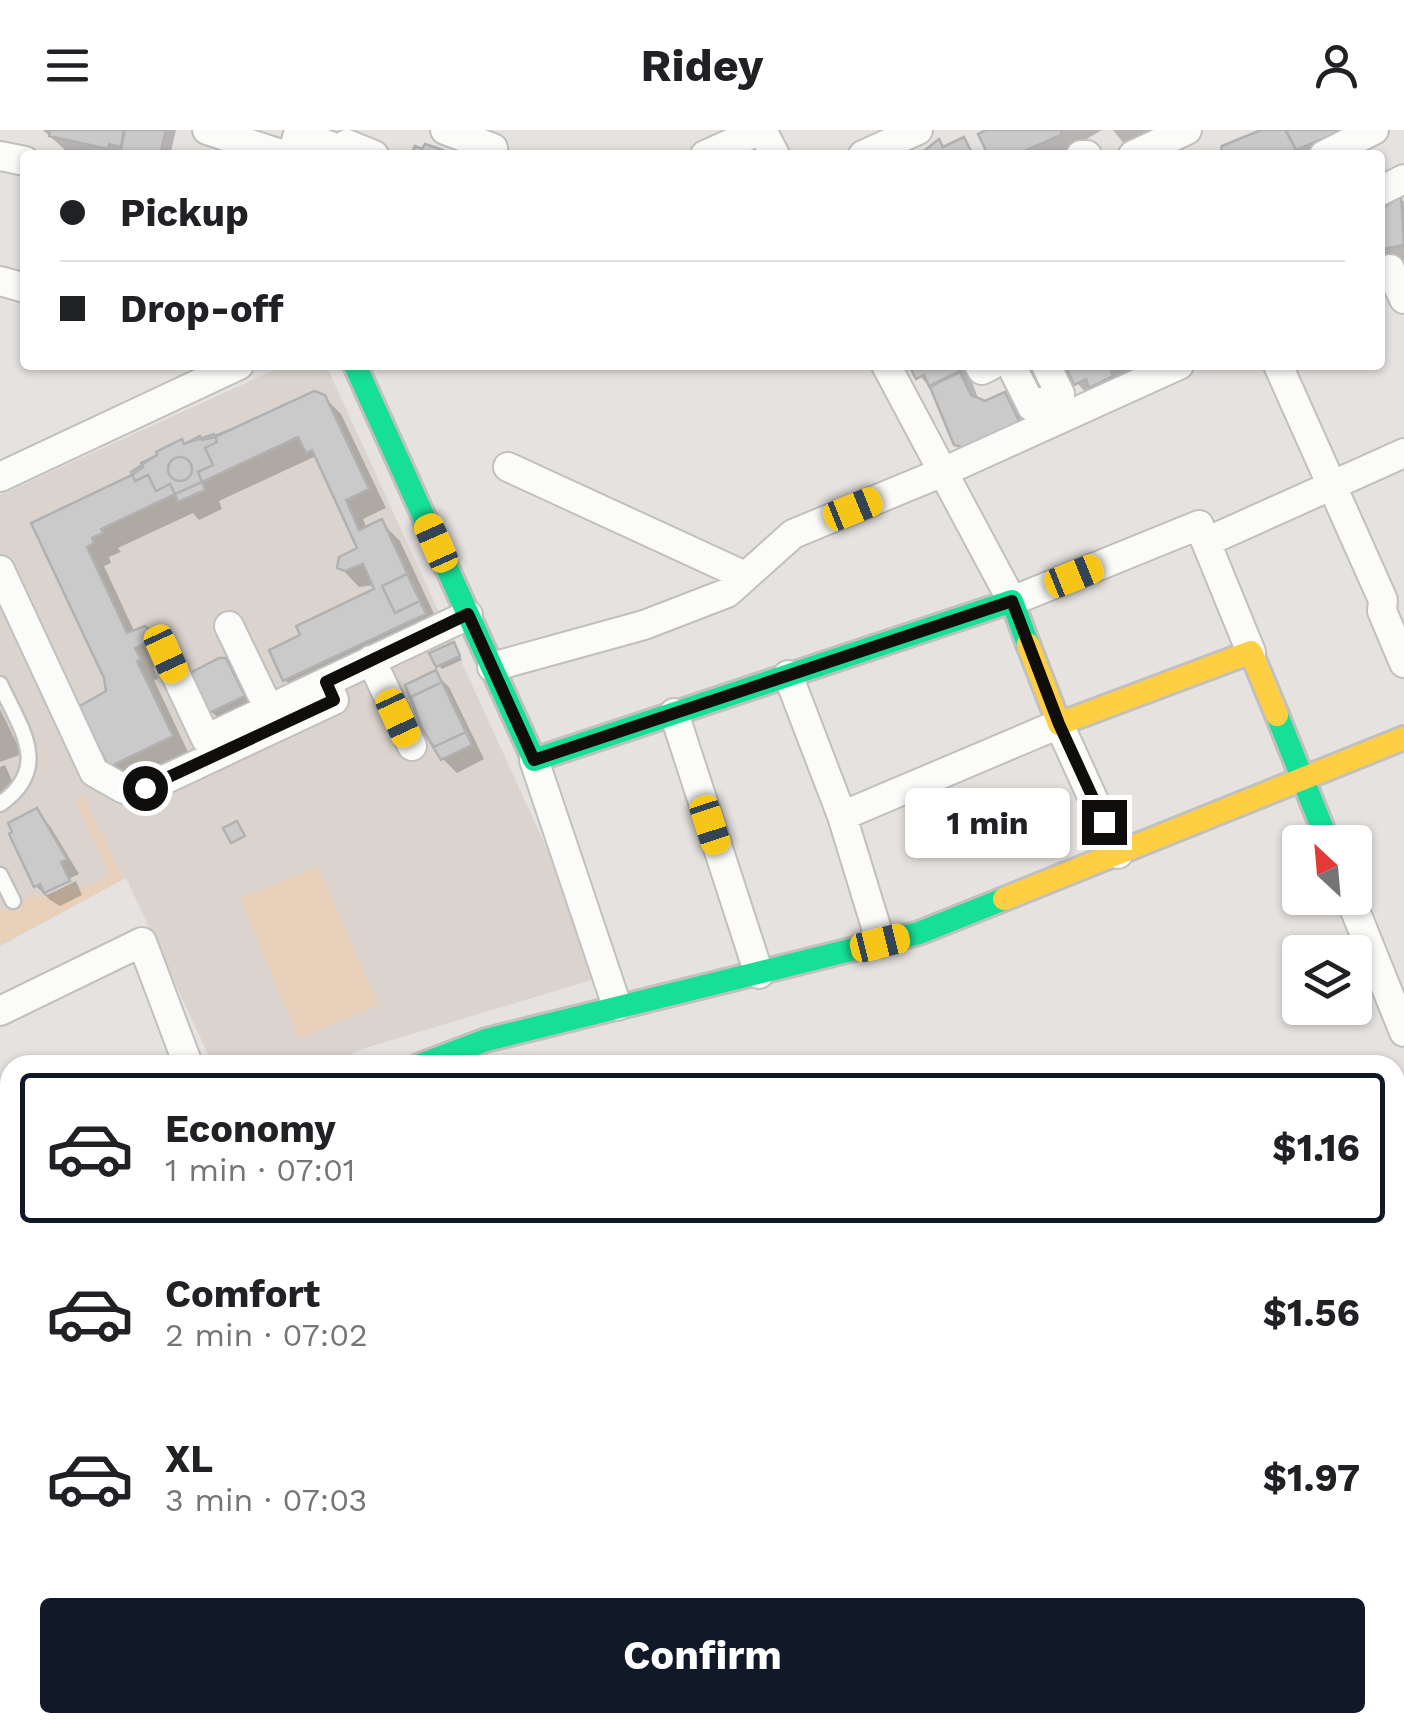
<!DOCTYPE html>
<html lang="en">
<head>
<meta charset="utf-8">
<style>
  body { margin:0; font-family:"Work Sans",sans-serif; background:#f6f6f6; color:#202124; height:100vh; display:flex; flex-direction:column; font-size:38px; white-space:nowrap }
  * { box-sizing:border-box; margin:0 }
  p { font-size:32px; color:#757577 }
  .icon { flex:none; width:55px; height:55px; fill:none; stroke:currentColor; stroke-width:2; stroke-linecap:round; stroke-linejoin:round }
  .map { position:relative; flex:1; overflow:hidden }
  .sheet { position:absolute; left:0px; top:925px; width:1405px; height:678px; display:flex; flex-direction:column; background:#fff; border-radius:30px 30px 0 0; box-shadow:0 2px 8px #0004 }
  .sheet>* { flex:none }
  .banner { position:absolute; left:20px; top:20px; width:1365px; height:220px; border-radius:10px; box-shadow:0 2px 8px #0004; display:grid; align-content:center; height:220px; padding:0 40px; background:#fff }
  .needle { width:65px; rotate:334deg }
  .tools { position:absolute; left:1282px; top:695px; display:grid; gap:20px }
  .tools a { display:grid; place-items:center; width:90px; height:90px; border-radius:10px; background:#fff; box-shadow:0 2px 8px #0004; font-size:50px }
  .end { position:absolute; width:45px; height:45px; margin:-22px; border:12px solid #100e0d; background:#fff; box-shadow:0 0 0 5px #fff }
  .from { border-radius:50% }
  .bubble { position:absolute; height:70px; border-radius:10px; background:#fff; box-shadow:0 2px 8px #0004; font-size:32px; font-weight:700; line-height:70px; text-align:center }
  .car { position:absolute; width:30px; height:60px; margin:-30px -15px; border-radius:12px; box-shadow:0 0 8px 2px #0007; background:linear-gradient(#f5c518 24%,#345 0 40%,#f5c518 0 76%,#345 0 86%,#f5c518 0) }
  .banner b { display:flex; align-items:center; gap:35px; height:95px; font-size:38px }
  .banner b+b { border-top:2px solid #e0e0e0 }
  .banner i { width:25px; height:25px; background:#202124 }
  ul { padding:18px 0 0; list-style:none }
  li { display:flex; align-items:center; gap:30px; height:150px; margin:0 20px 15px; padding:0 20px; border:5px solid transparent; border-radius:10px }
  li div { flex:1 }
  li b { display:block; font-size:38px }
  li em { font-style:normal; font-weight:700 }
  li.active { border-color:#111827 }
  li>.icon { width:90px; height:90px; stroke-width:1.5 }
  .action { display:flex; gap:20px; margin-top:auto; padding:20px 40px }
  .action a { flex:1; height:115px; border-radius:10px; background:#111827; color:#fff; font-size:40px; font-weight:700; line-height:115px; text-align:center }
  header { display:flex; justify-content:space-between; align-items:center; height:130px; padding:0 40px; background:#fff; font-size:45px; font-weight:700 }
  .map>svg:first-child { display:block }
  .built { fill:#dbd4ce }
  .green { fill:#e8d0ba }
  .shadow { fill:#0003 }
  .building { fill:#cbcaca; stroke:#b2b1b1; stroke-width:2.5 }
  .lines { fill:none; stroke-linecap:round; stroke-linejoin:round }
  .lane-casing { stroke:#c2c0be; stroke-width:19 }
  .street-casing { stroke:#c2c0be; stroke-width:32 }
  .fast-casing { stroke:#c2c0be; stroke-width:28 }
  .slow-casing { stroke:#c2c0be; stroke-width:28 }
  .lane { stroke:#fbfbfa; stroke-width:14 }
  .street { stroke:#fbfbfa; stroke-width:28 }
  .fast { stroke:#16e098; stroke-width:22 }
  .slow { stroke:#ffcf43; stroke-width:22 }
  .route { stroke:#100e0d; stroke-width:12 }
</style>
</head>
<body>
<header><svg class="icon" aria-label="menu" viewBox="0 0 24 24"><path d="M4 6h16M4 12h16M4 18h16"/></svg>Ridey<svg class="icon" aria-label="person" viewBox="0 0 24 24"><circle cx="12" cy="8" r="4"/><path d="M4 21q1-7 8-7t8 7"/></svg></header>
<div class="map">
<svg width="1404" height="1602" viewBox="0 0 1404 1602">
  <rect width="100%" height="100%" fill="#e5e2e0"/>
  <path class="built" d="M285,235H326L605,846L362,919L329,935H213L126,748L0,816V365Z"/>
  <path class="green" d="M83,666L123,749L0,815V781L37,763L41,769L72,754L76,761L110,745L75,671Z
    M318,736L378,875L299,909L240,769Z"/>
  <path class="shadow" d="M43,0H176L170,25H90L65,20Z
    M992,0H1102L1059,25H991Z
    M1113,0H1154L1133,25Z
    M1264,0H1376L1330,25H1222Z
    M1400,69L1404,72V130L1380,146V81Z
    M912,235H966L979,271L985,274L1005,265L1019,279L1032,306L971,328L956,313L932,261Z
    M1068,235H1161L1090,267L1077,253Z
    M321,264L341,284L386,378L363,389L367,399L381,392L400,411L443,503L304,569L285,550L304,506L378,460L375,455L359,457L340,437L361,419L314,327L219,371L222,379L199,390L193,383L118,418L121,422L109,427L111,433L104,436L135,503L144,499L170,524L167,530L153,537L158,549L154,550L190,626L130,654L111,635L106,548L34,394L134,347L185,316Z
    M453,515L462,530L442,539L438,535Z
    M226,531L252,576L220,590L211,581Z
    M435,543L449,557L484,629L457,643L443,629Z
    M0,579L22,624L0,632Z
    M5,635L14,655L1,662L5,670L0,672V637Z
    M36,682L50,696L79,744L43,761L47,765L76,751L82,765L60,776L50,770L36,756Z
    M249,1592L267,1602H242L240,1595Z
    M546,1592H678V1594L629,1602H555Z
    M874,1592H901L909,1602H864Z
    M931,1592H973L976,1602H934Z
    M1037,1592H1123L1127,1602H1042Z
    M1260,1592H1286L1289,1597L1268,1602Z"/>
  <path class="building" d="M44,0H124L121,17L109,14L108,19L49,6L50,1Z
    M125,0H166L160,25L120,24Z
    M986,0H1061V5L1015,25H988L978,4Z
    M1261,0H1285L1296,20L1285,25H1220L1222,16Z
    M1286,0H1342V1L1296,20Z
    M964,7L973,25H919L939,9L943,17Z
    M425,14L437,18L454,25H411L415,16L422,19Z
    M1401,66L1404,115L1383,119L1385,123L1380,126V80Z
    M909,235H956L959,241L929,256L924,245L916,249Z
    M1065,235H1139L1111,242L1113,246L1089,258L1086,249L1074,255Z
    M960,242L971,265L985,271L1005,262L1019,291L967,319L954,315L930,257Z
    M314,261L325,265L369,359L346,370L359,400L382,389L426,484L283,551L269,520L300,505L296,496L374,459L363,434L345,441L337,438L339,427L357,418L312,320L306,323L298,307L202,352L205,360L178,372L175,364L101,399L103,403L92,408L94,413L87,417L127,503L145,496L152,502L149,511L135,518L141,530L137,531L173,606L109,637L78,577L106,561L104,548L31,393L132,345L143,337L141,333L157,325L156,322L182,309L184,314L200,306L202,310L215,307Z
    M214,304L217,312L205,318L213,335L198,342L202,352L175,364L170,354L156,361L148,345L135,351L131,342L157,325L156,322L182,309L184,314Z
    M168 339a12 12 0 1 1 24 0a12 12 0 1 1-24 0Z
    M407,444L420,471L395,483L382,456Z
    M454,512L460,526L436,537L429,523Z
    M219,528H226L245,566L209,583L190,543Z
    M436,540L472,615L441,630L421,597L405,555Z
    M442,552L466,602L434,617L421,597L411,567Z
    M37,678L67,729L61,732L70,751L44,763L40,754L34,757L9,704L12,702L8,693Z
    M237,691L245,706L231,713L223,698Z
    M0,976L10,997V1016L0,1021Z
    M867,1592H898L902,1602H861L859,1596Z
    M928,1592H965L968,1602H931Z
    M1035,1592H1116L1118,1600L1038,1601Z"/>
  <g class="lines">
    <defs>
      <path id="lane" d="M0,554C21,599 52,638 0,674
        M0,745L13,771"/>
      <path id="street" d="M207,0L284,25
        M445,0L493,18
        M762,0L775,25
        M292,25L298,4L344,21L347,14L374,25
        M705,25L761,0
        M863,25L918,0
        M1081,25H1087
        M1133,25L1187,0
        M1324,25L1374,0
        M0,26L25,31
        M1380,61L1404,49
        M1390,139L1404,169
        M0,151L25,158
        M886,235L943,342L1179,235
        M979,235L982,240L992,235
        M1011,235L1032,277L1060,264L1046,235
        M1278,235L1383,470L1382,481L1404,533
        M508,337L745,446
        M0,347L239,235
        M1206,412L1404,323
        M0,440L94,642L124,659L151,656L334,570L326,552
        M229,496L277,596
        M166,524L206,609L468,485
        M371,530L412,616
        M492,537L644,495L727,463L793,404L943,342L1012,471L1199,395L1251,522
        M788,545L842,686L881,813
        M674,583L759,844
        M534,630L617,876
        M842,686L1059,594L1118,724
        M1350,768L1404,902
        M0,881L142,812L186,929
        M0,1034L10,1028
        M0,1230L10,1218
        M1395,1522H1404
        M314,1592L342,1602
        M180,1602L222,1592
        M647,1602L681,1592"/>
      <path id="fast" d="M355,235L534,630L1012,471L1028,514
        M1277,585L1328,712
        M420,935L486,910L919,803L1004,769"/>
      <path id="slow" d="M1028,514L1059,594L1251,522L1277,585
        M1004,769L1404,608"/>
    </defs>
    <use href="#lane" class="lane-casing"/>
    <use href="#street" class="street-casing"/>
    <use href="#fast" class="fast-casing"/>
    <use href="#slow" class="slow-casing"/>
    <use href="#lane" class="lane"/>
    <use href="#street" class="street"/>
    <use href="#fast" class="fast"/>
    <use href="#slow" class="slow"/>
  </g>
  <g class="lines">
    <path class="route" d="M145,658L334,570L326,552L468,484L534,630L1012,471L1059,594L1104,692"/>
  </g>
</svg>
<div class="tools">
<a><svg class="needle" viewBox="-14 -14 28 28"><path d="M0-13l5 13h-10z" fill="#e53935"/><path d="M0 13l5-13h-10z" fill="#757577"/></svg></a>
<a><svg class="icon" aria-label="layers" viewBox="0 0 24 24"><path d="M12 4l9 5-9 5-9-5zM3 14l9 5 9-5"/></svg></a>
</div>
<i class="end from" style="left:145px;top:658px"></i>
<i class="end" style="left:1104px;top:692px"></i>
<div class="bubble" style="left:905px;top:658px;width:165px">1 min</div>
<i class="car" style="left:853px;top:379px;rotate:68deg"></i>
<i class="car" style="left:436px;top:413px;rotate:336deg"></i>
<i class="car" style="left:1074px;top:446px;rotate:68deg"></i>
<i class="car" style="left:166px;top:524px;rotate:155deg"></i>
<i class="car" style="left:398px;top:588px;rotate:155deg"></i>
<i class="car" style="left:710px;top:695px;rotate:162deg"></i>
<i class="car" style="left:880px;top:813px;rotate:76deg"></i>
<div class="banner">
<b><i class="from"></i>Pickup</b>
<b><i></i>Drop-off</b>
</div>
<section class="sheet">
<ul>
<li class="active"><svg class="icon" aria-label="car" viewBox="0 0 24 24"><path d="M5 17H2v-5l4-1 3-4h7l3 4 3 1v5h-3M9 17h6M6 11h13"/><circle cx="7" cy="17" r="2"/><circle cx="17" cy="17" r="2"/></svg><div><b>Economy</b><p>1 min · 07:01</p></div><em>$1.16</em></li>
<li><svg class="icon" aria-label="car" viewBox="0 0 24 24"><path d="M5 17H2v-5l4-1 3-4h7l3 4 3 1v5h-3M9 17h6M6 11h13"/><circle cx="7" cy="17" r="2"/><circle cx="17" cy="17" r="2"/></svg><div><b>Comfort</b><p>2 min · 07:02</p></div><em>$1.56</em></li>
<li><svg class="icon" aria-label="car" viewBox="0 0 24 24"><path d="M5 17H2v-5l4-1 3-4h7l3 4 3 1v5h-3M9 17h6M6 11h13"/><circle cx="7" cy="17" r="2"/><circle cx="17" cy="17" r="2"/></svg><div><b>XL</b><p>3 min · 07:03</p></div><em>$1.97</em></li>
</ul>
<div class="action"><a>Confirm</a></div>
</section>
</div>
</body>
</html>
